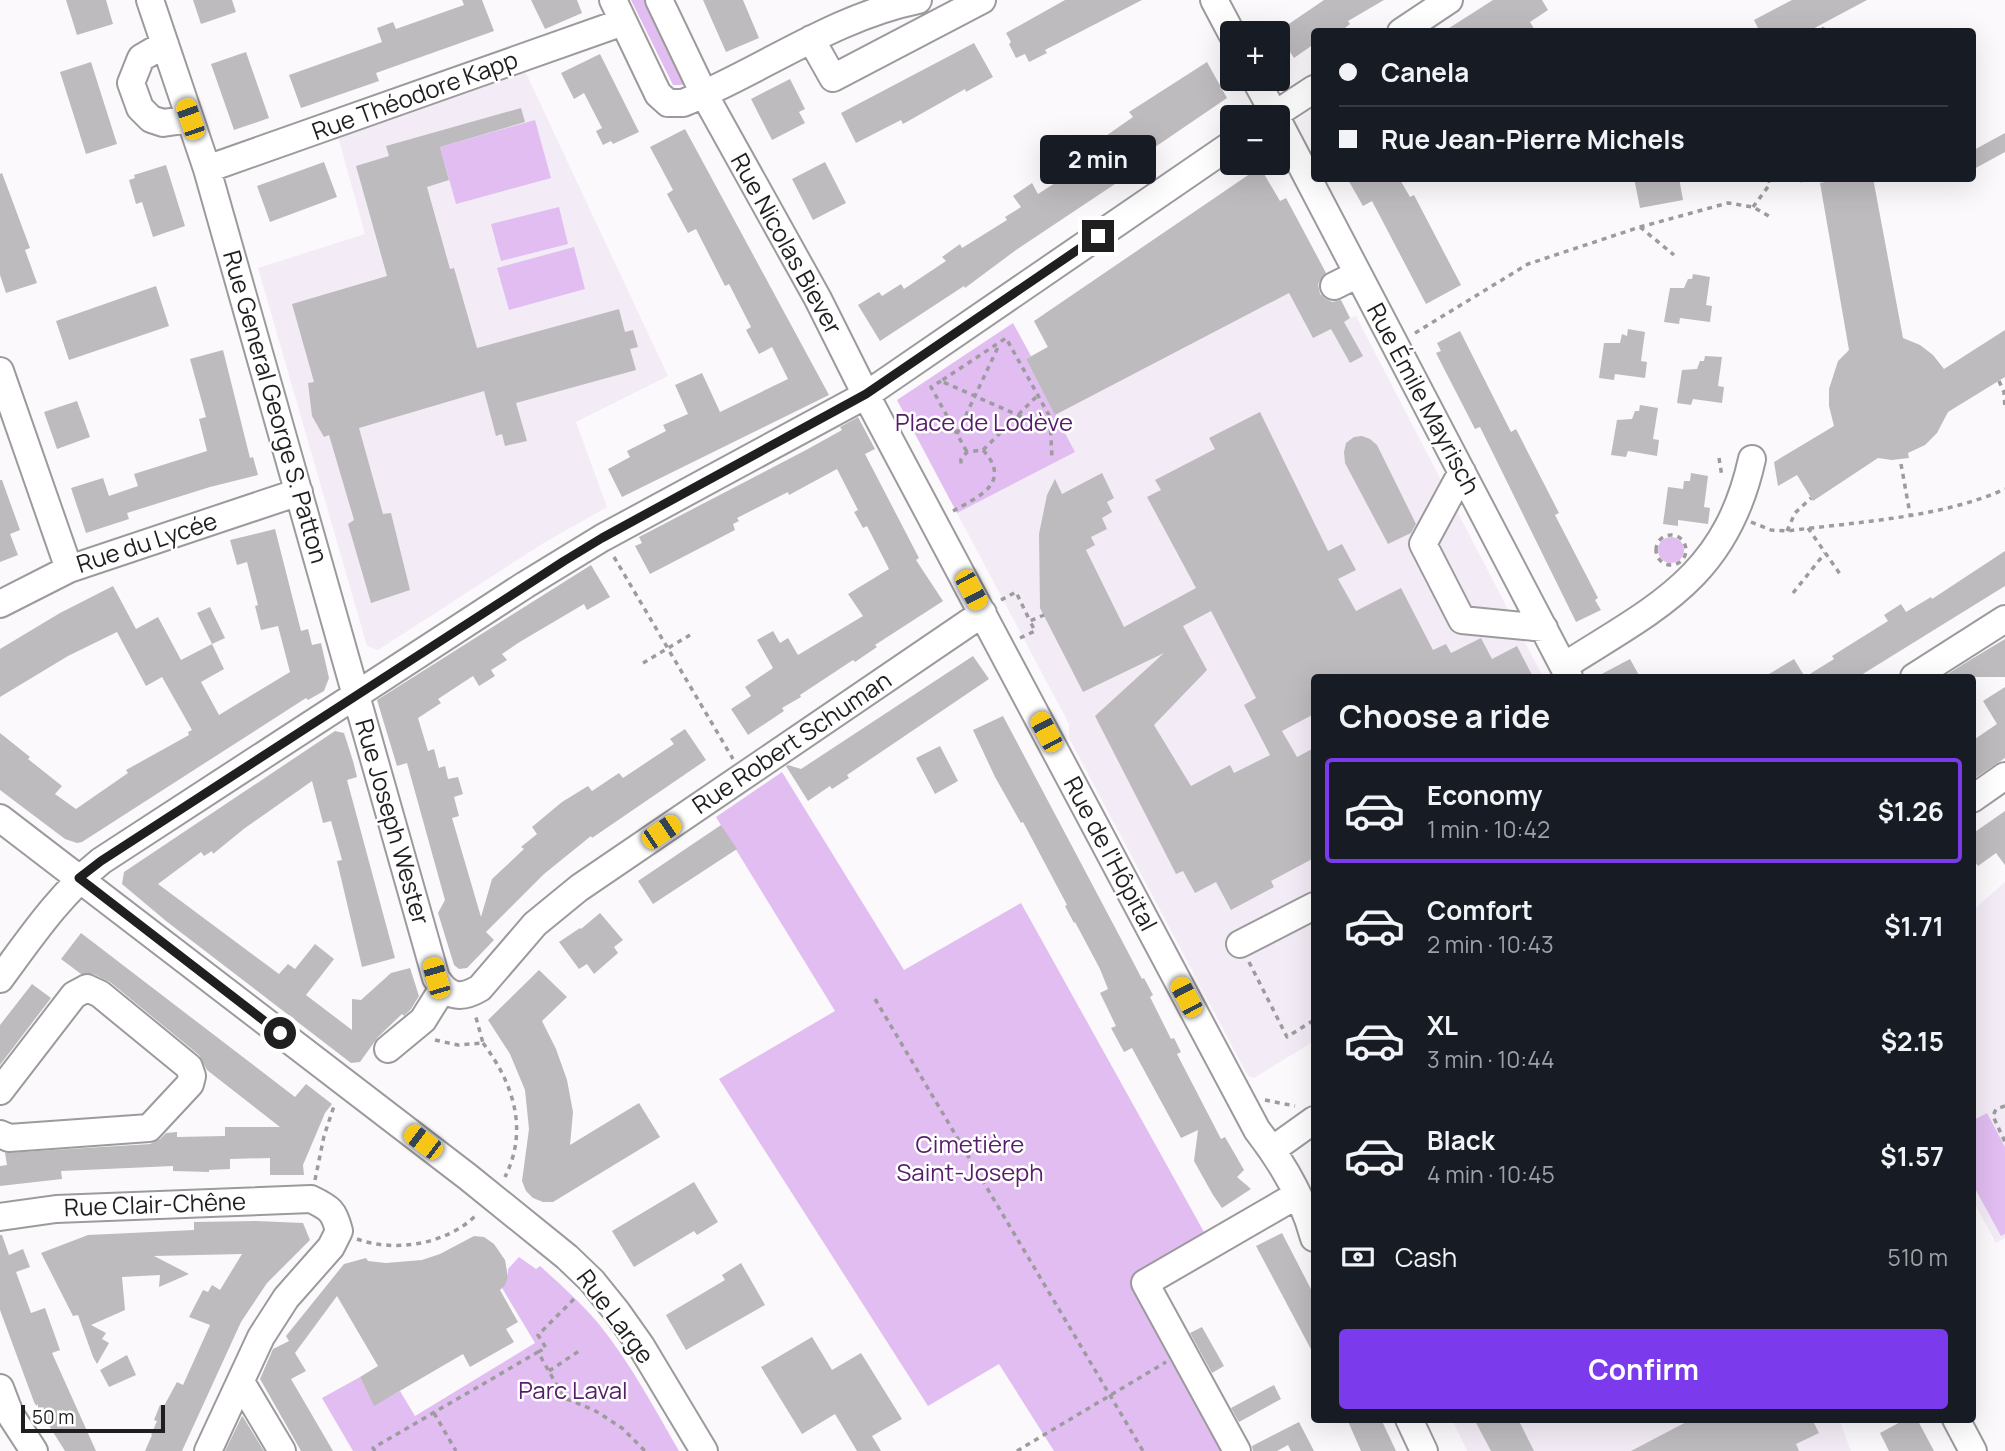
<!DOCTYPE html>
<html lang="en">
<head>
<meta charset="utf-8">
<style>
  body { margin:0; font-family:Manrope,sans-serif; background:#20242c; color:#f1f3f6; height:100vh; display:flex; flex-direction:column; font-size:26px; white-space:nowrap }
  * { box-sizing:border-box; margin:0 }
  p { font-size:23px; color:#9ea1a6 }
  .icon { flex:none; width:38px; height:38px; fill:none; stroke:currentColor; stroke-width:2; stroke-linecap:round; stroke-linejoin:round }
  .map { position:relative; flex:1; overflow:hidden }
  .details { position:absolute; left:1311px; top:674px; width:665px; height:749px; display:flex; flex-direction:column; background:#171b24; border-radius:7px; box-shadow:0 7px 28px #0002 }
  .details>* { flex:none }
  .guide { position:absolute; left:1311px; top:28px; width:665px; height:154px; border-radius:7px; box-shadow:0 7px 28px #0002; display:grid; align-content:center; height:154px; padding:0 28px; background:#171b24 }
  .controls { position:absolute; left:1220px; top:21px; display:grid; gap:14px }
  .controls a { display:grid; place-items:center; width:70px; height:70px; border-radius:7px; background:#171b24; box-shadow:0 7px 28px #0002; font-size:35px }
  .scale { position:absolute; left:21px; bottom:18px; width:144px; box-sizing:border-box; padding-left:7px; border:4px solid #201f20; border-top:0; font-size:19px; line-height:24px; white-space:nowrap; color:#201f20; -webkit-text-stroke:5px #fff; paint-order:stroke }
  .end { position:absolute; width:32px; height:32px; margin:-16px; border:9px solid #201f20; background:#fff; box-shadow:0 0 0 4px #fff }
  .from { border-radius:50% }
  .bubble { position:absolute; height:49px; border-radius:7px; background:#171b24; box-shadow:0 7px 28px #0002; font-size:23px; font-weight:700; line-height:49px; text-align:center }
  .car { position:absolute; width:21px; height:42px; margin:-21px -10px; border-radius:9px; box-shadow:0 0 5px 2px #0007; background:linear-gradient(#f5c518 24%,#345 0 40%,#f5c518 0 76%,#345 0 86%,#f5c518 0) }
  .guide b { display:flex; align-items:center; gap:24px; height:66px; font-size:26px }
  .guide b+b { border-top:2px solid #363941 }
  .guide i { width:18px; height:18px; background:#f1f3f6 }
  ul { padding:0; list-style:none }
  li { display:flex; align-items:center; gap:21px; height:105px; margin:0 14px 10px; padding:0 14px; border:4px solid transparent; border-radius:7px }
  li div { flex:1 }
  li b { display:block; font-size:26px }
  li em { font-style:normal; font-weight:700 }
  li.current { border-color:#7c3aed }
  li>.icon { width:63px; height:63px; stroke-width:1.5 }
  h2 { padding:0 28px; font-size:32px; line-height:84px }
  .pay { display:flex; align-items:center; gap:18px; height:77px; padding:0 28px; font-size:26px }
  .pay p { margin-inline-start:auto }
  .button { display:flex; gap:14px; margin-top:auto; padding:14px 28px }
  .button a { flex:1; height:80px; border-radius:7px; background:#7c3aed; color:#fff; font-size:28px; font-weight:700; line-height:80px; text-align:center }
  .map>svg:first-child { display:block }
  .built { fill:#f3ecf6 }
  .green { fill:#e1bdf1 }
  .building { fill:#bdbbbe; fill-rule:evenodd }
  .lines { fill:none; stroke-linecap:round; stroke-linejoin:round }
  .minor-casing { stroke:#9c9a9d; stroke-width:30 }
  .path { stroke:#9c9b9d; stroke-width:3.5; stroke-dasharray:5 5; stroke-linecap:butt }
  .minor { stroke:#fff; stroke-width:26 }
  .route { stroke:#201f20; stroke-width:9 }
  .labels { text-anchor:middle; stroke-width:5; stroke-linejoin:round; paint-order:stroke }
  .street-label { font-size:24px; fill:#201f20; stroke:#fff }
  .park-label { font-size:24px; fill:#561d6b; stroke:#fff }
</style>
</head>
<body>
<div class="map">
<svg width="2005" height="1451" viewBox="0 0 2005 1451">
  <rect width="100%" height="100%" fill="#fbf9fc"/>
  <path class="built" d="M524,69L668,376L576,422L607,507L542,544L378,650L367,646L258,268L365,234L338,137Z
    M1297,218L1350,318L1356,316L1543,677H1314V1041L1254,1078L1248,1076L1069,738V724L957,513L1075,452L1026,359L1047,347L1034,321Z
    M2005,882V1238L1996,1243L1972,1199V911Z
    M1452,1419H1839L1851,1451H1467Z"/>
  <path class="green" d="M631,0H648L685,81L682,85H673Z
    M535,120L551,178L456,204L440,147Z
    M559,207L568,244L501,261L491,224Z
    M574,247L585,289L509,310L497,268Z
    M1013,323L1031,356L1026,359L1075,452L957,513L897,400Z
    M1658 550a13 13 0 1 1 26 0a13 13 0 1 1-26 0Z
    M782,772L904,970L1021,903L1209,1241L1135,1285L1228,1451H1054L999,1364L928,1406L719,1079L835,1011L716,817Z
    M1987,1113L2005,1147V1234L2001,1236L1972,1183V1121Z
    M519,1257L536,1269L540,1266C560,1284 580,1302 598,1323C630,1362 654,1408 679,1451H353L322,1398L360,1377L374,1405L400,1391L415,1416L535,1343L502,1288L508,1277V1269Z"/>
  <path class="building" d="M66,0H106L113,24L77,35Z
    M193,0H232L236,12L201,24Z
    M462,0H482L494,31L376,73L379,81L301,108L289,75L382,42L377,28L393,22L396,29L464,5Z
    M531,0H577L582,13L545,29Z
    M703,0H743L759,38L726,52Z
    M1065,0H1142L1045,50L1047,53L1029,62L1025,54L1016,58L1009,44L1011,42L1006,33Z
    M1324,0H1384L1348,21L1350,24L1340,32H1314V44L1294,58L1277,32Z
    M1493,0H1542L1548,10L1530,22L1536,32H1443Z
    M1792,0H1867L1807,32H1760L1754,20Z
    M974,43L993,77L966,92L965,89L903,124L901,120L856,143L841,113Z
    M246,52L269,118L234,130L211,64Z
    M600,54L639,132L613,144L611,141L603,145L596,131L602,128L584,93L574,99L561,73Z
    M91,62L117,144L86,154L60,72Z
    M1207,62L1227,98L1139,158L1143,164L1127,176L1016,250L965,288L964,286L880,341L858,305L879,292L882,296L901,284L904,289L946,261L942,257L960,244L962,248L1007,220L1005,217L1021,207L1013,196L1032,183L1038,194L1072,172L1069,169L1087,158L1083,152L1133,117L1129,112Z
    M790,79L805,109L799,112L805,123L772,140L751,99Z
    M521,108L525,122L440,147L449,180L427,187L450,269L454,268L477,348L619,309L625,332L633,330L638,347L630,349L636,370L516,403L527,441L505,446L502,434L496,436L484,391L359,428L383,514L391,513L410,590L371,603L348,524L354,520L329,435L324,437L312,416L308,383L314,382L292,304L387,276L356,166L389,156L386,146Z
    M685,129L829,395L622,497L608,469L630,457L627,451L666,431L663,425L688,414L675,385L702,373L720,412L788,379L772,347L759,354L746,330L751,327L729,284L725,286L696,229L688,233L667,194L673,190L650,147Z
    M2005,133V152L1972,170V151Z
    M324,162L337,197L270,222L257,186Z
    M825,162L846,203L813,220L792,179Z
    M166,165L185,226L153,237L142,202L136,204L129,180L135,178L134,175Z
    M1260,167L1280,201L1286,198L1326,273L1318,284L1320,294L1326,299L1332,302L1341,300L1350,318L1344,322L1363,356L1350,363L1331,329L1313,338L1289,293L1055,415L1026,359L1048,347L1034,321Z
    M2,173L30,248L25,250L37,283L6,293L0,275V174Z
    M1347,178H1399L1410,197L1414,195L1461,285L1426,304L1372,201L1363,206Z
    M1634,178H1679L1683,200L1640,208Z
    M1845,178H1873L1903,338L1920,345L1933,355L1944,369L2005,330V377L1948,412L1937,433L1925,445L1908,453L1909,458L1892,460L1878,458L1813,501L1797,475L1778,486L1774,462L1834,426L1829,406V389L1838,361L1849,350L1820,183Z
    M1693,274L1710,277L1706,305L1712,306L1710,322L1680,318L1679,324L1664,322L1670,288H1684L1688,279H1692Z
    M156,286L169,326L69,360L56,321Z
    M1628,329L1645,332L1641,361L1647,362L1645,378L1615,374L1614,380L1599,378L1604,343H1620L1622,334L1627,336Z
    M1460,331L1511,432L1516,429L1559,513L1555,515L1598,598L1595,600L1601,610L1576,622L1480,427L1475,429L1436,353L1441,351L1437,343Z
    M223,350L250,458L253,457L258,475L210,487L127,513L129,519L86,533L71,488L103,478L109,496L138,486L134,474L207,451L199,419L206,417L190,359Z
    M1705,356L1722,357L1718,386L1724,387L1722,403L1693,399L1691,405L1677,403L1682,370L1697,369L1700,361H1704Z
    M77,401L90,437L57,449L44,412Z
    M1640,405L1658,408L1653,439L1659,440L1657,456L1628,451L1626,457L1611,455L1617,420L1632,419L1635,411H1639Z
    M1260,412L1328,551L1342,544L1356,570L1338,579L1356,611L1401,588L1433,650L1446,644L1451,653L1481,638L1492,659L1517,646L1533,677H1314V714L1282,731L1297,757L1314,748V858L1271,881L1274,887L1231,910L1216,882L1195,893L1183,871L1176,874L1095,716L1164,653L1083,692L1040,608L1039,534L1047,495L1055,479L1062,494L1102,473L1114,498L1107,502L1112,512L1102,518L1107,529L1091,537L1095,545L1086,550L1124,627L1196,588L1147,497L1161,490L1155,480L1215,449L1209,438ZM1211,611L1256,698L1244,705L1270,755L1234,773L1230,765L1191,786L1154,725L1207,670L1183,626Z
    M858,417L875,449L865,454L919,558L916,560L943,601L875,645L877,647L855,662L853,660L800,695L801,697L782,708L784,711L748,735L731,709L751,696L745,687L773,668L757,640L773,631L780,643L788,638L798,655L863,616L848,594L889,569L867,526L863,528L858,519L854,512L858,510L837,469L789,495L788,492L737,518L739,521L733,524L735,530L650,574L635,546L642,543L639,537L806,450L842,430L840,427Z
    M1362,436L1370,439L1377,445L1416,524L1411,533L1388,544L1345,463L1344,452L1346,443L1354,437Z
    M1691,473L1708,476L1704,507L1710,508L1708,524L1678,520V526L1663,524L1668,487L1683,489L1684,481H1690Z
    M0,480H2L20,530L10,534L18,555L0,562Z
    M275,529L301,631L308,629L312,645L321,643L329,678L324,691L308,700L306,698L82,842L77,843L65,839L0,790V733L30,757L28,759L62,786L55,794L76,809L128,773L126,770L189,735L188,732L192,730L162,677L146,686L117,632L68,656L0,697V649L60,613L113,586L136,629L158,617L181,660L212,644L224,669L201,682L219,715L290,672L278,626L261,630L255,606L258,605L247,562L237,565L230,540Z
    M2005,551V586L1858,677H1764L1794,659L1805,677L1834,659L1832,656L1888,621L1884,615L1901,604L1906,612L1931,597L1932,599Z
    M591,565L610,597L587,610L584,604L518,643L502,654L507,660L491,670L495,676L479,686L473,676L438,699L441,703L418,718L428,751L434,749L439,768L445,766L448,779L458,777L463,794L454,797L459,816L452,818L481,917L492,879L524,849L521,847L537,834L532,827L562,802L588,786L592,791L619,773L623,778L674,744L670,739L685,729L706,760L592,838L591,836L544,874L486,932L494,940L467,968L459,969L454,965L438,913L445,900L407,763L397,766L377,700Z
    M210,607L225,638L212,644L197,613Z
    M2005,639V677H1943L1970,660Z
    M973,656L989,679L847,775L849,778L832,789L830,786L808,801L786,766L788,765L801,769Z
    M1630,659L1640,677H1596Z
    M2005,687V758L1972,780V741L1997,724L1983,701Z
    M1003,716L1119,935L1142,979L1144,978L1153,995L1150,997L1171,1039L1174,1038L1181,1052L1177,1054L1221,1139L1225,1137L1244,1170L1237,1177L1251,1189L1222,1208L1213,1195L1194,1161L1198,1130L1181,1138L1132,1048L1124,1052L1111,1028L1116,1026L1100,993L1108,989L1100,969L1075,922L1074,923L1065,906L1067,905L1023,822L1021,823L995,777L973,730Z
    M335,731L344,733L353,761L357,777L347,780L395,958L362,967L337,861L342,860L337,842L331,821L323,823L312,781L245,828L213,854L212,851L204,856L201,852L158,884L279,974L288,964L295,969L315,944L334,959L306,995L352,1030V999L361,1000L391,973L410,968L419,996L411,1009L404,1016L402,1014L378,1037L360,1062L351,1063L166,921L122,884L124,872Z
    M940,746L958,781L935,794L916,758Z
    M2005,811V865L1996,853L1978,866L1972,858V834Z
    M721,825L737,849L653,904L638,881Z
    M600,913L623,940L614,947L618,953L594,974L587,964L579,969L559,942L580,928L581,929Z
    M81,933L295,1097L306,1084L332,1104L325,1113L303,1165L304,1175H270V1158L230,1159V1169L209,1170V1172L173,1171V1166L61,1171L62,1179L0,1186V1166L7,1165L5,1153L150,1144L160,1139L166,1133L177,1132V1137L225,1136V1127H280L207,1070L199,1055L110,982L93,974H81L61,959Z
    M539,970L567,997L542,1021L556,1049L567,1080L573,1112L570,1145L639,1103L660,1137L553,1202H543L533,1198L526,1191L522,1181L529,1129L525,1090L510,1054L488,1020Z
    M32,984L51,998L0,1065V1025Z
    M694,1182L718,1222L697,1235L694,1231L634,1267L612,1231Z
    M256,1221L303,1223L310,1240L267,1283L241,1322L182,1451H145L152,1435H151L157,1421L154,1420L160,1405L164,1406L177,1382L183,1385L210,1325L189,1317L203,1290L208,1292L212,1285L220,1290L242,1254L154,1256L189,1274L159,1287L160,1275L122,1277L125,1310L91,1325L106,1333L102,1339L109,1343L97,1364L93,1357L78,1315L73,1316L41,1253L88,1235L194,1230V1222Z
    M1282,1233L1314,1295V1355L1256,1246Z
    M0,1235H2L9,1255L23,1249L30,1267L16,1272L31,1313L45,1308L60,1350L52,1353L96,1451H65L34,1402L0,1310Z
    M474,1236L484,1237L494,1244L505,1260L508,1277L505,1285L500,1290L518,1322L506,1329L514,1342L470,1367L463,1354L374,1406L360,1377L378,1366L337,1296L295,1353L306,1371L291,1379L333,1451H301L260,1379L273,1349L289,1341L286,1336L344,1264L366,1258L368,1261L386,1263L422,1260L440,1254Z
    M741,1263L765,1305L686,1350L666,1315L725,1280L722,1275Z
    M1202,1327L1224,1366L1212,1373L1190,1333Z
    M812,1337L832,1370L861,1353L902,1419L872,1436L881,1451H857L835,1414L802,1434L761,1367Z
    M127,1355L136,1375L109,1387L100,1370Z
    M1274,1385L1281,1399L1239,1422L1231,1408Z
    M242,1416L243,1417L264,1451H225Z
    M1347,1419H1381L1396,1451H1361Z
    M1474,1419H1518L1534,1451H1491Z
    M1692,1419H1812L1819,1433L1796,1444L1799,1451H1631Z
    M1906,1419H1917L1934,1451H1889L1880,1433Z
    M1299,1422L1314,1451H1291L1288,1445L1277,1451H1253L1252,1446Z"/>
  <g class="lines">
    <defs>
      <path id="minor" d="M150,0L207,169L436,978C448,997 460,1000 480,988L535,924L579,888L983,613
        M613,0L658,94L668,103H683C761,71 834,17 918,0
        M659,0L704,94L818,299L866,395L1257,1130C1281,1161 1304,1200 1314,1238
        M1214,0L1232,34
        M1401,32L1449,0
        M811,39L833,78L982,0
        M165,44L141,58L131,83L140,108L151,119L163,123L190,119
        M1255,79L1276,117
        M1271,117L1314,89
        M1278,121L1569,677
        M207,169L623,22
        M1334,286L1358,274
        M0,371L69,569
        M1462,472L1423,544L1462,620L1544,628
        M0,604L69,569L299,492
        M1564,666C1657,607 1726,577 1752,459
        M1914,677L2005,619
        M1972,799L2005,776
        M0,818L468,1177L567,1257L592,1281L617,1312L641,1346L704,1451
        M1240,944L1314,906
        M0,979C31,937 60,894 101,861L525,585L602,538L866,395L1232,144
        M388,1049L423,1020L443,988
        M0,1091L74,995L87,988L100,994L189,1067L192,1076L190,1084L149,1128L9,1138L0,1134
        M1272,1150L1314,1120
        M0,1217L56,1209L311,1199C330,1208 334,1211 339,1231L331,1247L286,1298L261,1337L208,1451
        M241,1382L282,1451
        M0,1388L10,1414L34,1451
        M1409,1419L1424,1451
        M1956,1419L1973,1451
        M1237,1451L1145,1283L1297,1195"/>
    </defs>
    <use href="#minor" class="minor-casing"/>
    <path class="path" d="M1822,32L1825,24
      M1799,178L1803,182
      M1753,207L1770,184L1768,178
      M1640,227L1674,255
      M1415,333L1528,264L1640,227L1728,203L1753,207L1772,218
      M941,381L931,387L967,452
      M1999,381L2004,392L2005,409
      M1049,429L941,381L1006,338L1050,417L1052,459
      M957,434L999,345
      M983,450L1038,395
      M1719,458L1722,477
      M1901,464L1910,514
      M953,511C978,497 1013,483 983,450L967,452L961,459V468
      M1751,522L1771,530L1787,531C1856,522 1941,518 2005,489
      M1808,528L1840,574
      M1787,531L1795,513L1811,498
      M1656 550a15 15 0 1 1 30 0a15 15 0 1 1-30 0Z
      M614,557L733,759
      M1793,593L1825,553
      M1001,600L1016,592L1030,621L1044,615
      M1020,638L1035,631L1030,621
      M643,663L690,635
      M1249,962L1287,1037L1314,1020
      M875,999L1143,1451
      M435,1040L458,1045L483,1043L475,1014
      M483,1043C513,1083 529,1129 505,1177
      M1265,1100L1295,1106
      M2005,1106L1996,1109L1993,1116L2005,1142
      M315,1180L324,1136L335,1103
      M357,1239C395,1253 449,1244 477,1214
      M538,1352L546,1348L538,1335L576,1297
      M549,1371L579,1351
      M434,1413L456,1451
      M375,1451L373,1448L538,1352L564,1398L594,1410L622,1428L645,1451
      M1017,1451L1166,1362"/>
    <use href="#minor" class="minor"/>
  </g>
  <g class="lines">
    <path class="route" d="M280,1033L79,878L101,861L564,561L602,538L866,394L1098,236"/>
  </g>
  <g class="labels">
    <g class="street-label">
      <text transform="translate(415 96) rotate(-20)" y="8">Rue Théodore Kapp</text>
      <text transform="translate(786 244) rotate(61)" y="8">Rue Nicolas Biever</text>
      <text transform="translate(1423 399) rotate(62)" y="8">Rue Émile Mayrisch</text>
      <text transform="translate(275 407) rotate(74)" y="8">Rue General George S. Patton</text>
      <text transform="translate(147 543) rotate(-18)" y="8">Rue du Lycée</text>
      <text transform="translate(792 743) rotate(-34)" y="8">Rue Robert Schuman</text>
      <text transform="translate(392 822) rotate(74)" y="8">Rue Joseph Wester</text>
      <text transform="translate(1110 854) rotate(62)" y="8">Rue de l'Hôpital</text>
      <text transform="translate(155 1205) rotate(-2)" y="8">Rue Clair-Chêne</text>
      <text transform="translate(615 1317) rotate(53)" y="8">Rue Large</text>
    </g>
    <g class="park-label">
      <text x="984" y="431">Place de Lodève</text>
      <text x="970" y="1153">Cimetière<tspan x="970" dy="28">Saint-Joseph</tspan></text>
      <text x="573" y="1399">Parc Laval</text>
    </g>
  </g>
</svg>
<div class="controls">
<a>+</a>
<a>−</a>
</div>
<div class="scale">50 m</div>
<i class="end from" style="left:280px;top:1033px"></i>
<i class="end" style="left:1098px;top:236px"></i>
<div class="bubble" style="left:1040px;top:135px;width:116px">2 min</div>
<i class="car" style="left:190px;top:119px;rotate:341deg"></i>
<i class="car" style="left:971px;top:590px;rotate:152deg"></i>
<i class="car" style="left:1046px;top:732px;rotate:332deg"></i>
<i class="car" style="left:661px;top:832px;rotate:56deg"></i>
<i class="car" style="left:436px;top:978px;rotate:344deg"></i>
<i class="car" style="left:1186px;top:997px;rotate:332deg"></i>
<i class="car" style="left:423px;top:1142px;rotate:307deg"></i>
<div class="guide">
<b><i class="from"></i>Canela</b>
<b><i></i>Rue Jean-Pierre Michels</b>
</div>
<section class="details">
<h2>Choose a ride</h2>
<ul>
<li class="current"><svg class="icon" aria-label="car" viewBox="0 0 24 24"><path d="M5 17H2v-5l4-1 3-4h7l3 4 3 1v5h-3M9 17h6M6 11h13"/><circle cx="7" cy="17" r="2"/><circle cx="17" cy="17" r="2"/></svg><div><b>Economy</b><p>1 min · 10:42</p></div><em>$1.26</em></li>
<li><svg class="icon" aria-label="car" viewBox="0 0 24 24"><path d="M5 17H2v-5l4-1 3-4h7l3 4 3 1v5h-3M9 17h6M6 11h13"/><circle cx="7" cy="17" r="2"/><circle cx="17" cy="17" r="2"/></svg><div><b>Comfort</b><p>2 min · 10:43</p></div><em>$1.71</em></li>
<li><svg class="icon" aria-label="car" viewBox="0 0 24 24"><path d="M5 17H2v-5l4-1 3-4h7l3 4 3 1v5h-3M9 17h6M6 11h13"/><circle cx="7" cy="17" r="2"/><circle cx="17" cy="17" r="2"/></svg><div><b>XL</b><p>3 min · 10:44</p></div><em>$2.15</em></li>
<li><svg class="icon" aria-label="car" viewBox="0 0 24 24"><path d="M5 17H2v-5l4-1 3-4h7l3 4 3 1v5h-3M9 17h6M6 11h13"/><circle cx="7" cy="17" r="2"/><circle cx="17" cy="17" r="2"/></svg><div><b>Black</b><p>4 min · 10:45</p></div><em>$1.57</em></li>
</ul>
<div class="pay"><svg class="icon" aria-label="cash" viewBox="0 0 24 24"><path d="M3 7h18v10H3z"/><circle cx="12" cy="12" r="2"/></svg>Cash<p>510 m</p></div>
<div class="button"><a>Confirm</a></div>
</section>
</div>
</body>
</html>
